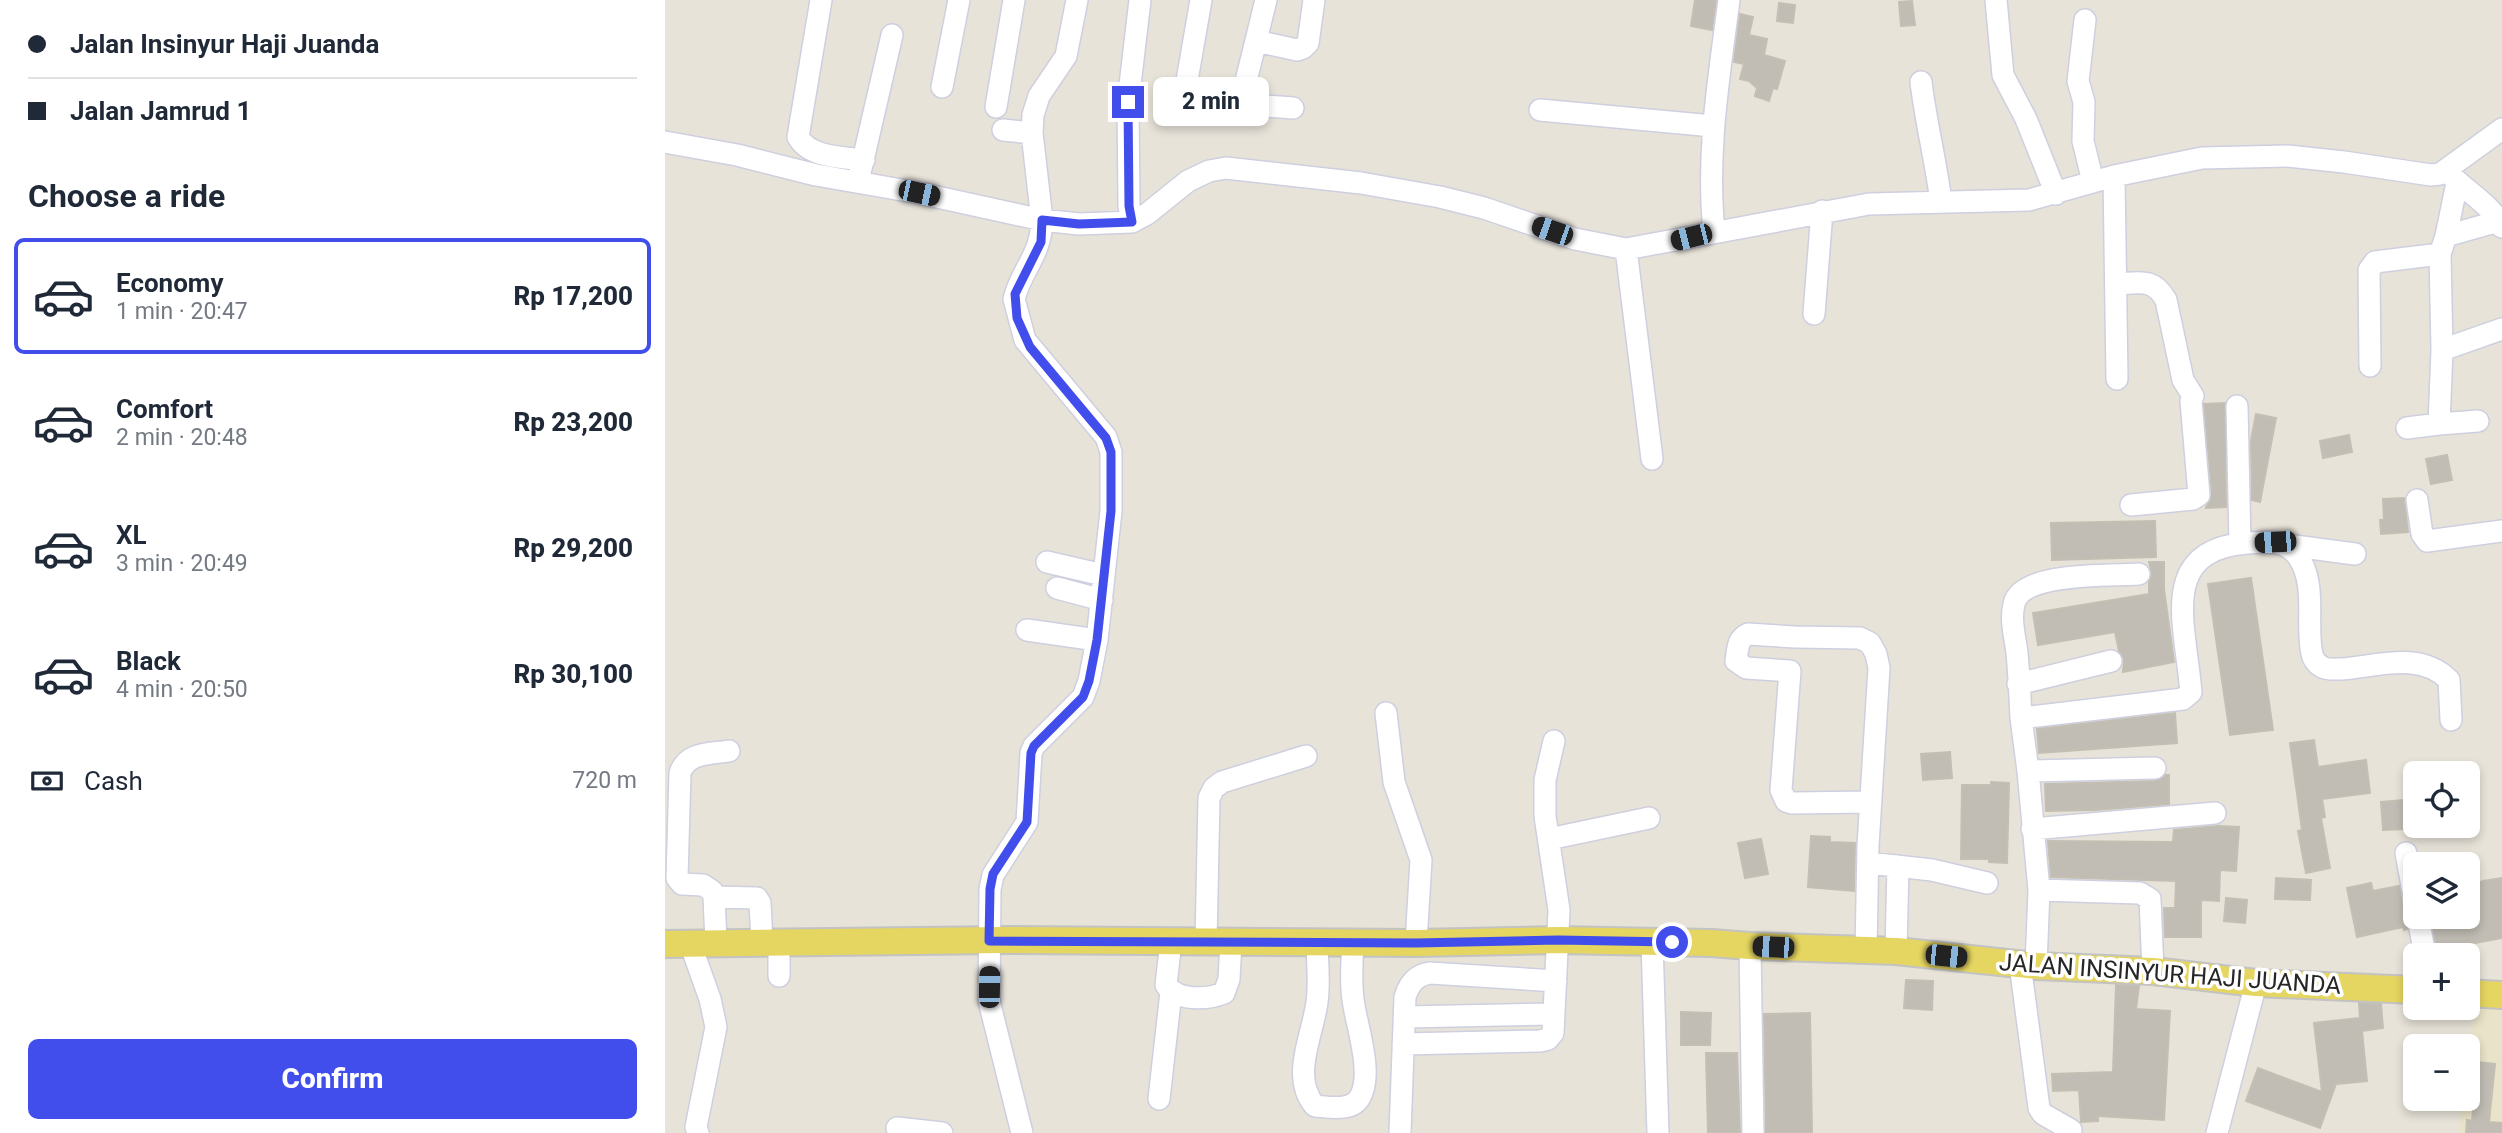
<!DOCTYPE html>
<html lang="en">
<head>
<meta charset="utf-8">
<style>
  body { margin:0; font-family:Roboto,sans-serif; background:#f6f6f7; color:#1f2937; height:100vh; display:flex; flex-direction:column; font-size:26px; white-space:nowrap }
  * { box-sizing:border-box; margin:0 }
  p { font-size:23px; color:#747a83 }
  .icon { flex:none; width:38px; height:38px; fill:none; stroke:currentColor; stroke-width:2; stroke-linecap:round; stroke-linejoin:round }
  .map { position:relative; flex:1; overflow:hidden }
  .details { display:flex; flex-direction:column; background:#fff; width:665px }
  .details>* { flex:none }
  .banner { display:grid; align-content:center; height:154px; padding:0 28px; background:#fff }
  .buttons { position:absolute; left:1738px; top:761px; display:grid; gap:14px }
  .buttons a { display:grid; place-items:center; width:77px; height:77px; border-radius:10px; background:#fff; box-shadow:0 4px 10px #0003; font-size:35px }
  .end { position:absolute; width:32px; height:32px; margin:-16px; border:9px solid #424eec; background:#fff; box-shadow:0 0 0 4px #fff }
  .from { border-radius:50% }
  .bubble { position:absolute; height:49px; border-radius:10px; background:#fff; box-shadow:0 4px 10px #0003; font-size:23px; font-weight:800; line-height:49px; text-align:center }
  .car { position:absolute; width:21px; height:42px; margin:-21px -10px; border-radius:9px; box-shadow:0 0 5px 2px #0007; background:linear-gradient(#222 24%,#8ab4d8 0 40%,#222 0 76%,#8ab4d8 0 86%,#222 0) }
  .banner b { display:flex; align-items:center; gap:24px; height:66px; font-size:26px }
  .banner b+b { border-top:2px solid #e0e1e3 }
  .banner i { width:18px; height:18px; background:#1f2937 }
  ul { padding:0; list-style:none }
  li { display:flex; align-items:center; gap:21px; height:116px; margin:0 14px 10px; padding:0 14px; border:4px solid transparent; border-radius:10px }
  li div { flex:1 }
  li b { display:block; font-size:26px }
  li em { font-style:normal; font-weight:800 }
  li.selected { border-color:#424eec }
  li>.icon { width:63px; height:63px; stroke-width:1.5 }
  h2 { padding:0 28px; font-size:32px; line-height:84px }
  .pay { display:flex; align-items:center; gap:18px; height:77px; padding:0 28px; font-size:26px }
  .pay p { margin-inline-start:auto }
  .cta { display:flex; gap:14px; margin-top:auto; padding:14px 28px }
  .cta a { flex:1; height:80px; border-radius:10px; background:#424eec; color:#fff; font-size:28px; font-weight:800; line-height:80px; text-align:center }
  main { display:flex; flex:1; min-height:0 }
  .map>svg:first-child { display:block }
  .education { fill:#e9e3c9 }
  .building { fill:#c1bdb4; stroke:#c3bfb3; stroke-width:2 }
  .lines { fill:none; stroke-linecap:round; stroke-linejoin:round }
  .minor-casing { stroke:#cecfdf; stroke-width:24 }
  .major-casing { stroke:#c3c3c3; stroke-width:30 }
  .minor { stroke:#fff; stroke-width:21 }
  .major { stroke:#e5d561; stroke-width:26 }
  .route { stroke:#424eec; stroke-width:9 }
  .labels { text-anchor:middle; stroke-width:7; stroke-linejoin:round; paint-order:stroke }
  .street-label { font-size:24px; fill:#272727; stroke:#fff }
</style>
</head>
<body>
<main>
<section class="details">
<div class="banner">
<b><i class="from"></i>Jalan Insinyur Haji Juanda</b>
<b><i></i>Jalan Jamrud 1</b>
</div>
<h2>Choose a ride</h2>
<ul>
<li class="selected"><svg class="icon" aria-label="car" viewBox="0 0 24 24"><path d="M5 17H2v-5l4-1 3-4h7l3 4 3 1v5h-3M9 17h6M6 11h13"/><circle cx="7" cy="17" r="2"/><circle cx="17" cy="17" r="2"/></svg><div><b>Economy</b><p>1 min · 20:47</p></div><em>Rp 17,200</em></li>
<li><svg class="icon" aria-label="car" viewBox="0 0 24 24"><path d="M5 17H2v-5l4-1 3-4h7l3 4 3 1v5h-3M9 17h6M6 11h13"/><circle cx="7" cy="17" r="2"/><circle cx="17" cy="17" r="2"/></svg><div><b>Comfort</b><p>2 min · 20:48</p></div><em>Rp 23,200</em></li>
<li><svg class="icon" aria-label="car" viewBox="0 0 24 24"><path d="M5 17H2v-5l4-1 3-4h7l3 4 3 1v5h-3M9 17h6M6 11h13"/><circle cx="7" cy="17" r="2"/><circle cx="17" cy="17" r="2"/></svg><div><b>XL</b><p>3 min · 20:49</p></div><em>Rp 29,200</em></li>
<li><svg class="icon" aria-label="car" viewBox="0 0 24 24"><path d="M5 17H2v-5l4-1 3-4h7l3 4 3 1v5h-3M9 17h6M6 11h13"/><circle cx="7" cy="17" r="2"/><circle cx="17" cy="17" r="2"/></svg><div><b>Black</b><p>4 min · 20:50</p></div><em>Rp 30,100</em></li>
</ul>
<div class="pay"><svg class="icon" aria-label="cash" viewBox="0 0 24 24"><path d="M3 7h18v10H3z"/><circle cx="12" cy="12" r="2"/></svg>Cash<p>720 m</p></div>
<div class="cta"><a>Confirm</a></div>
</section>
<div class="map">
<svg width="1837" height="1133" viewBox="0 0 1837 1133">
  <rect width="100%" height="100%" fill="#e8e3d9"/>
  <path class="education" d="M1810,1003L1837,1006V1133H1793L1798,1099H1802L1803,1063Z"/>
  <path class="building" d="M1030,0H1051L1047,30L1026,26Z
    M1247,1L1250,25L1236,26L1234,2Z
    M1114,3L1130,5L1128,23L1112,21Z
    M1075,14L1088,17L1084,35L1102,39L1099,55L1120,61L1112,89L1108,88L1104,101L1090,96L1092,88L1084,81L1075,79L1079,64L1069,62Z
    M1560,403L1561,507L1541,508L1547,494L1539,404Z
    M1591,414L1611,418L1595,502L1587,500L1586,440Z
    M1684,435L1687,452L1658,458L1655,441Z
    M1782,455L1787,480L1766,484L1761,459Z
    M1739,498L1743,532L1716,534L1715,520H1719L1718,499Z
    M1490,521L1491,557L1387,560L1386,523Z
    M1484,562H1499V589L1509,662L1458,672L1459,659L1454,651L1450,632L1373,645L1368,613L1484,594V582L1487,574Z
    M1586,578L1608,730L1565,735L1543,584Z
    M1510,713L1512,743L1374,753L1372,729Z
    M1649,740L1653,767L1701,760L1705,793L1657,799L1660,817L1656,818L1665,868L1641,873L1633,831L1637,830L1625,743Z
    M1285,752L1287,778L1258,780L1256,754Z
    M1501,775H1504V804L1430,810L1381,811L1380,784L1490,781Z
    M1326,782L1344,783L1342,863L1324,862V859H1296L1297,785H1326Z
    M1750,799V825H1741V829L1718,830L1716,802Z
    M1553,826L1574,827L1571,871L1555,870L1554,901L1536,900V937H1500L1499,908H1510L1511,881L1386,877L1383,841L1508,842L1509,830Z
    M1146,836L1165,837V842L1190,843L1189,891L1143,887Z
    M1096,839L1103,874L1080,878L1073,843Z
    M1611,878L1646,880L1645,900L1610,899Z
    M1837,878V938L1783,948L1784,956H1773L1766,917H1802V887L1818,881Z
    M1706,883L1708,891L1734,886L1737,903L1742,911V929L1739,930L1738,927L1692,937L1682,888Z
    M1561,898L1582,900L1580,923L1559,921Z
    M1241,980L1268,981L1267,1010L1239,1008Z
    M1451,985L1474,986L1471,1009L1505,1011L1499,1120L1433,1116V1121L1416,1122L1414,1090L1388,1091L1387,1074L1448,1072Z
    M1694,1003L1716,1004L1718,1028L1697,1031L1702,1081L1671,1084L1655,1128L1581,1101L1593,1068L1657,1092L1649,1023L1695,1018Z
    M1016,1012L1046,1013L1045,1045H1016Z
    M1145,1013L1147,1133H1101L1099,1014Z
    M1041,1053H1072L1075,1133H1043Z
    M1812,1062L1830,1064L1824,1122L1837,1123V1133H1801L1802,1120L1807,1121Z"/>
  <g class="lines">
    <defs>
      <path id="minor" d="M156,0L133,137C145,158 177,157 199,160
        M601,0L579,89L580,99L588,105L628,108
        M1331,0L1338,75L1361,119L1391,194
        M1420,20L1413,81L1419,102L1418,141L1428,182
        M591,41L632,50L638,48L643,43L649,0
        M1256,82C1261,123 1271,162 1276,202
        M277,87L294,0
        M331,107L349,0
        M517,109L536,0
        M875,110L1048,126
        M338,130L367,133
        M0,142L72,155L151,175L254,193L377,220L414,224L467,222L482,214L523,181L544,171L561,168L696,183L775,197L819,208L910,239L961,249L1204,204L1364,200L1449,176L1537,158L1623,156L1679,162L1766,175L1775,174L1837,129
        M1782,171C1798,190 1827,204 1837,227
        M195,173L227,35
        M1449,176L1452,379
        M467,222L464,206L463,102L475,0
        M1049,231C1041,153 1054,77 1064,0
        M1781,236L1792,183
        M961,249L987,459
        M1775,254L1777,350L1837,329
        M1451,284C1474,283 1488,277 1501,300L1518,380L1528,396L1526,401L1534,495L1528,499L1466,505
        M1149,314L1157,211
        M1777,350L1774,424L1813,421
        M1705,366L1704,270L1710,262L1775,254L1781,236L1834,221
        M1572,406L1575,544
        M1742,428L1774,424
        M1752,500L1757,534L1762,541L1837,531
        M1622,545L1690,554
        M382,562L438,575
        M392,588L437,600
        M362,630L432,640
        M1353,684L1446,661
        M721,713L729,782L756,860L751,943
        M1356,718C1355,696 1354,674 1352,653C1350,636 1345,621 1349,604C1356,571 1447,576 1474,574
        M1363,771L1490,768
        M1367,829L1550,813
        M884,839L984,818
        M1741,853L1750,901
        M1204,863L1267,870L1322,883
        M1374,890L1475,893L1485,899L1488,971
        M49,897L92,898L95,903L97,942
        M1753,917L1760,956
        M506,941L501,985C512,1001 542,1000 559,993L564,979L566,942
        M652,941C652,961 655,982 652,1002C648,1035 625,1077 650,1106C664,1107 687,1112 695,1097C708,1075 693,1029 689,1006C685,985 687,962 688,941
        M51,942L49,897L47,891L38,885L17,884L12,878L15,773C22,752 45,754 64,751
        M114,942V976
        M541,942L544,798L549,788L557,782L641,756
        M987,942L993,1133
        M25,943L45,999L51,1027L31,1127L33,1133
        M1085,946L1088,1133
        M1201,950L1203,846L1214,668L1211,654L1205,643L1195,638L1130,637L1083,634C1072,639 1073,649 1071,661L1081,668L1125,671L1116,790L1121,801L1127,803L1206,802
        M1231,951L1233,866
        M1355,964L1374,1108L1378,1114L1406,1130
        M1371,966L1374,890L1363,771L1356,718L1518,699L1526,692L1525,683C1519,620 1495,549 1583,543C1602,542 1618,539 1632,555C1653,583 1640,625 1647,654C1648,659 1652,664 1657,667C1662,670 1671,669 1677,669C1713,666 1755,651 1784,680L1786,720
        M740,1017L888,1014
        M738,1044L875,1041L883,1039L888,1033L894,910L880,816V780L889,741
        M494,1099L506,992
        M232,1128L277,1133
        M357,1133L324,1001L325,889L328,875L362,822L366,753L369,746L418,697L424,681L432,640L446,511V452L441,437L360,340L349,299C357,268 376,256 377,220L367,133L368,115L374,96L401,56L412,0
        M735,1133L740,997C744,984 751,975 765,973L891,981
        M1552,1133L1591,983"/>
      <path id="major" d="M0,944L340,940L751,943L893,940L1046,943L1085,946L1231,951L1371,966L1488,971L1591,983L1750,990
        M1802,993L1837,995"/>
    </defs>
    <use href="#minor" class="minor-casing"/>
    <use href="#major" class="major-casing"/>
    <use href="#minor" class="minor"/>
    <use href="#major" class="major"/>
  </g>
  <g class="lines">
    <path class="route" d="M463,102L464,206L467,222L414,224L377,220L376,242L350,294L352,318L365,347L441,438L446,452V511L432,640L424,681L418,697L369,746L366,753L362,822L328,874L325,889L324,941L751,943L893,940L1007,942"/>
  </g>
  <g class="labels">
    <g class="street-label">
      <text transform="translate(1505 974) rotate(4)" y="8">JALAN INSINYUR HAJI JUANDA</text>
    </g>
  </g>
</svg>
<div class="buttons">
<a><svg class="icon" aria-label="locate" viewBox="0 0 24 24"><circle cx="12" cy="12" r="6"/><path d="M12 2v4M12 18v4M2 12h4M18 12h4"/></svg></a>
<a><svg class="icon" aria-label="layers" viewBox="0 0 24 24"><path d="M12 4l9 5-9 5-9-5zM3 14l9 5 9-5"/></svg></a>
<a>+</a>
<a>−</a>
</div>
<i class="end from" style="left:1007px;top:942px"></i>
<i class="end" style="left:463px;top:102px"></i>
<div class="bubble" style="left:488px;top:77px;width:116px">2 min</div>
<i class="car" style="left:254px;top:193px;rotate:102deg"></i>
<i class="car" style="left:887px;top:231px;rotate:289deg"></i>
<i class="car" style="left:1026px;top:237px;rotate:256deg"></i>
<i class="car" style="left:1610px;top:542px;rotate:267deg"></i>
<i class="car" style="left:1108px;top:947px;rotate:272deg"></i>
<i class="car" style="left:1281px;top:956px;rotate:96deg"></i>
<i class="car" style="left:324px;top:987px;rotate:1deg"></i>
</div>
</main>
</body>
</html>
